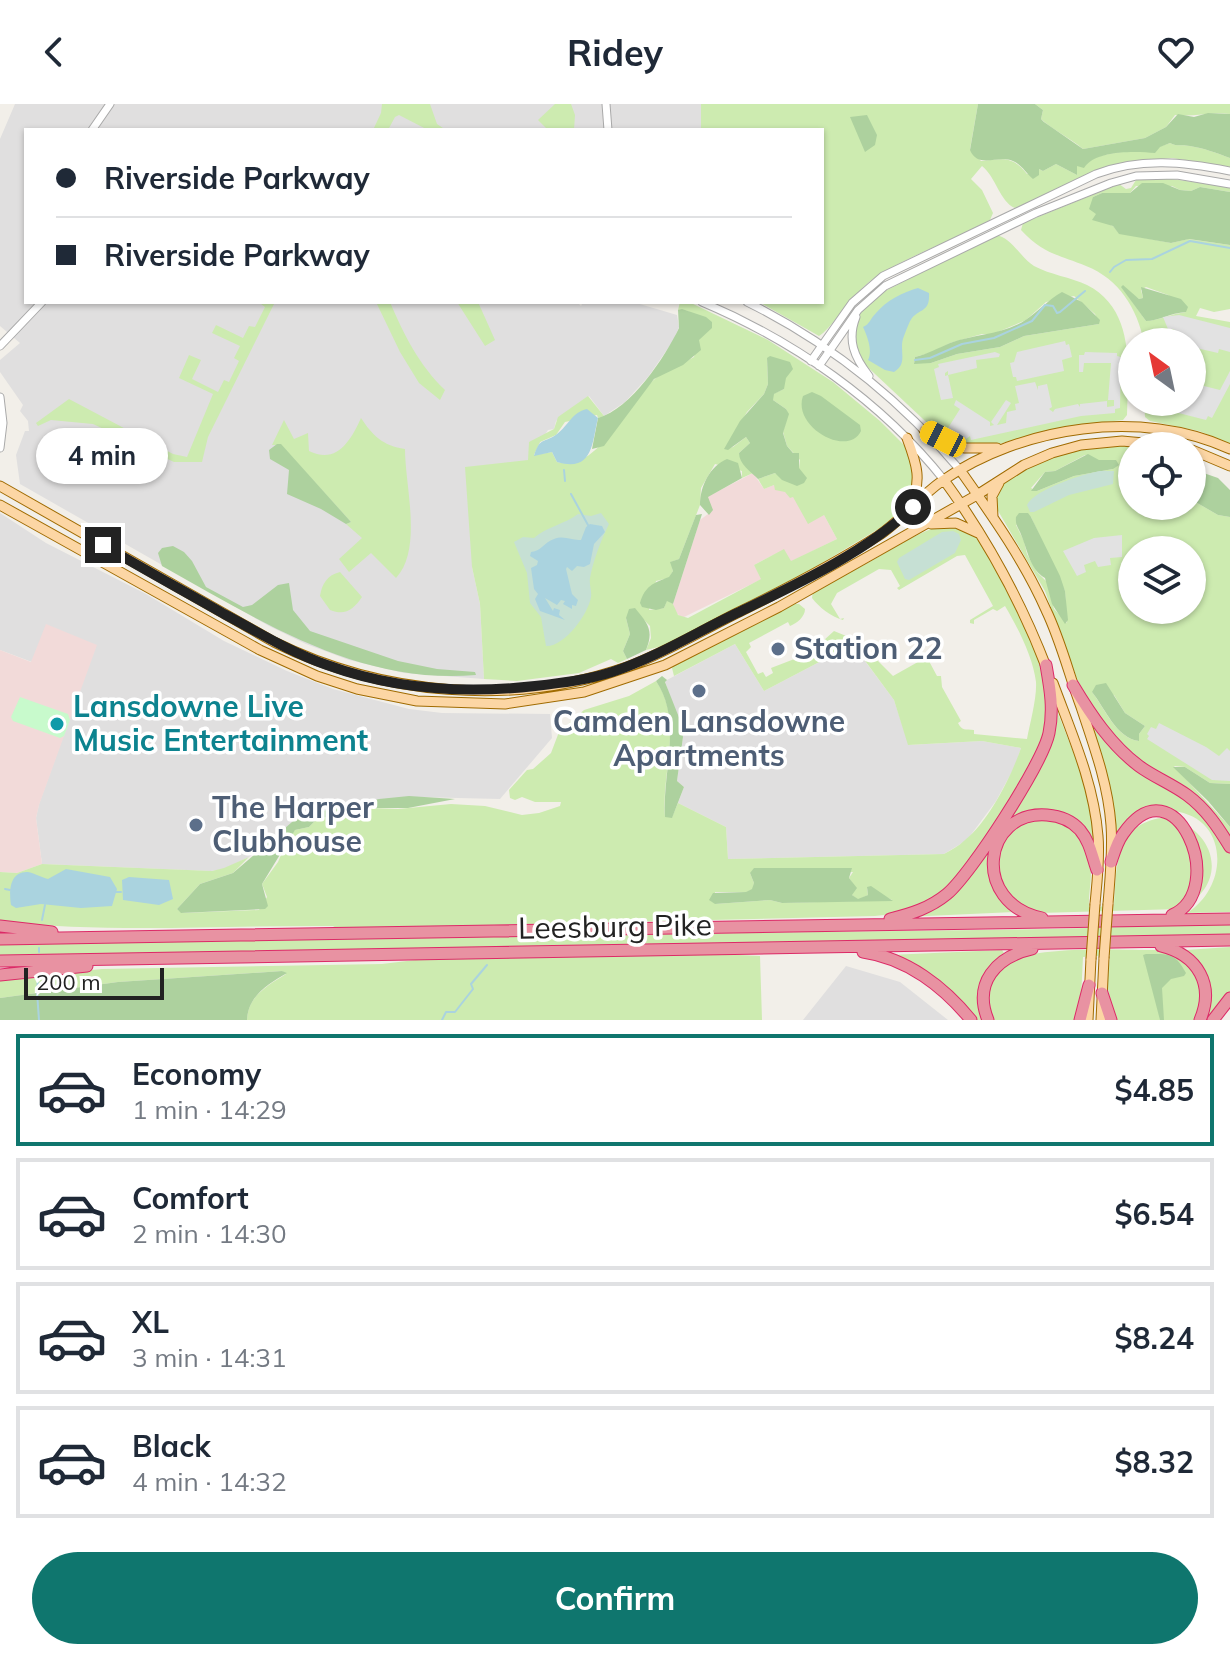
<!DOCTYPE html>
<html lang="en">
<head>
<meta charset="utf-8">
<style>
  body { margin:0; font-family:Mulish,sans-serif; background:#f2f2f3; color:#1f2937; height:100vh; display:flex; flex-direction:column; font-size:30px; white-space:nowrap }
  * { box-sizing:border-box; margin:0 }
  p { font-size:26px; color:#747a83 }
  .icon { flex:none; width:44px; height:44px; fill:none; stroke:currentColor; stroke-width:2; stroke-linecap:round; stroke-linejoin:round }
  .map { position:relative; height:916px; overflow:hidden }
  .sheet { display:flex; flex-direction:column; background:#fff; flex:1 }
  .sheet>* { flex:none }
  .hud { position:absolute; left:24px; top:24px; width:800px; height:176px; border-radius:0px; box-shadow:0 2px 6px #0004; display:grid; align-content:center; height:176px; padding:0 32px; background:#fff }
  .needle { width:52px; rotate:327deg }
  .controls { position:absolute; left:1118px; top:224px; display:grid; gap:16px }
  .controls a { display:grid; place-items:center; width:88px; height:88px; border-radius:50%; background:#fff; box-shadow:0 2px 6px #0004; font-size:40px }
  .scale { position:absolute; left:24px; bottom:20px; width:140px; box-sizing:border-box; padding-left:8px; border:4px solid #222; border-top:0; font-size:22px; line-height:28px; white-space:nowrap; color:#222; -webkit-text-stroke:6px #fff; paint-order:stroke }
  .end { position:absolute; width:36px; height:36px; margin:-18px; border:10px solid #222; background:#fff; box-shadow:0 0 0 4px #fff }
  .from { border-radius:50% }
  .bubble { position:absolute; height:56px; border-radius:28px; background:#fff; box-shadow:0 2px 6px #0004; font-size:26px; font-weight:700; line-height:56px; text-align:center }
  .car { position:absolute; width:24px; height:48px; margin:-24px -12px; border-radius:10px; box-shadow:0 0 6px 2px #0007; background:linear-gradient(#f5c518 24%,#345 0 40%,#f5c518 0 76%,#345 0 86%,#f5c518 0) }
  .hud b { display:flex; align-items:center; gap:28px; height:76px; font-size:30px }
  .hud b+b { border-top:2px solid #e0e1e3 }
  .hud i { width:20px; height:20px; background:#1f2937 }
  ul { padding:14px 0 0; list-style:none }
  li { display:flex; align-items:center; gap:24px; height:112px; margin:0 16px 12px; padding:0 16px; border:4px solid #e0e1e3; border-radius:0px }
  li div { flex:1 }
  li b { display:block; font-size:30px }
  li em { font-style:normal; font-weight:700 }
  li.selected { border-color:#0f766e }
  li>.icon { width:72px; height:72px; stroke-width:1.5 }
  .button { display:flex; gap:16px; margin-top:auto; padding:16px 32px }
  .button a { flex:1; height:92px; border-radius:48px; background:#0f766e; color:#fff; font-size:32px; font-weight:700; line-height:92px; text-align:center }
  header { display:flex; justify-content:space-between; align-items:center; height:104px; padding:0 32px; background:#fff; font-size:36px; font-weight:700 }
  .map>svg:first-child { display:block }
  .residential { fill:#e0dfdf }
  .commercial { fill:#f2dad9 }
  .grass { fill:#cdebb0; fill-rule:evenodd }
  .forest { fill:#add19e }
  .wetland { fill:#c6e0d4 }
  .park { fill:#c8facc }
  .parking { fill:#e2e2e2 }
  .water { fill:#aad3df }
  .lines { fill:none; stroke-linecap:round; stroke-linejoin:round }
  .stream { stroke:#aad3df; stroke-width:2 }
  .minor-casing { stroke:#a9a9a9; stroke-width:9 }
  .major-casing { stroke:#a06b00; stroke-width:11 }
  .highway-casing { stroke:#dc2a67; stroke-width:13 }
  .minor { stroke:#fff; stroke-width:7 }
  .major { stroke:#fcd6a4; stroke-width:9 }
  .highway { stroke:#e892a2; stroke-width:11 }
  .major-bridge-casing { stroke:#a06b00; stroke-width:11; stroke-linecap:butt }
  .major-bridge { stroke:#fcd6a4; stroke-width:9 }
  .route { stroke:#222; stroke-width:10 }
  .service-dot { fill:#5c6f8a; stroke:#fff; stroke-width:3 }
  .culture-dot { fill:#0f9aa8; stroke:#fff; stroke-width:3 }
  .labels { text-anchor:middle; stroke-width:7; stroke-linejoin:round; paint-order:stroke }
  .service-label { font-size:30px; font-weight:bold; fill:#4e5e75; stroke:#fff; text-anchor:start }
  .culture-label { font-size:30px; font-weight:bold; fill:#0d838f; stroke:#fff; text-anchor:start }
  .street-label { font-size:30px; fill:#222; stroke:#fff }
</style>
</head>
<body>
<header><svg class="icon" aria-label="back" viewBox="0 0 24 24"><path d="M15 5l-7 7 7 7"/></svg>Ridey<svg class="icon" aria-label="heart" viewBox="0 0 24 24"><path d="M12 20l-8-8c-3-5 5-10 8-4 3-6 11-1 8 4z"/></svg></header>
<div class="map">
<svg width="1230" height="916" viewBox="0 0 1230 916">
  <rect width="100%" height="100%" fill="#f2efe9"/>
  <path class="residential" d="M15,0H701V26H26V198H577L581,202L583,198H633L677,211L679,223L673,237L648,273L625,298L604,312L589,292L556,317L554,325L548,326L529,356L472,463L480,500L484,575L404,569L349,556L306,540L269,522L20,380L16,351L25,327H29L28,317L20,307L23,301L0,268V256L20,239L0,222V35Z
    M0,409L46,439L146,490L224,537L287,567L333,585L409,605L442,609L550,610L552,634L500,695L416,693L301,713L249,753L224,765L211,767L42,760L36,714L39,700L96,541L32,558L0,546Z
    M735,540L764,587L846,544L865,557L894,596L909,641L982,637L1021,644L1015,662L996,697L967,736L944,750L728,755L726,723L678,699L684,683L677,677L683,633L665,577Z
    M846,862L900,878L948,916H803Z"/>
  <path class="commercial" d="M753,369L764,385L774,381L824,411L837,435L790,458L784,446L771,452L754,461L762,475L682,514L674,507L673,500L700,416L712,407L707,393Z
    M46,520L97,541L39,701L36,714L42,760L17,769L0,768V546L31,558Z"/>
  <path class="grass" d="M382,0H430L437,20L446,26H428L399,11L395,13L388,26H373L381,9Z
    M555,0H571L575,11L574,26H548L538,16Z
    M701,0H978L970,45L981,57C1003,55 1012,51 1027,70L1038,68L1039,65L1043,67L1056,60L1077,71V61H1086L1088,57C1109,45 1145,49 1170,39C1178,43 1181,40 1190,42C1203,44 1217,49 1230,54V63L1172,54L1129,58L1015,104C1000,98 996,73 982,62L971,75L982,86L993,109L990,116C951,139 906,151 869,178C855,189 828,228 819,232L759,198H822V26H701Z
    M1035,0H1230V10C1211,7 1196,13 1175,11L1166,23L1145,34L1083,45C1069,33 1054,27 1041,15L1043,6Z
    M1164,74L1230,83V88L1200,83L1191,87L1180,86L1172,82H1136L1130,89H1102L1093,93L1097,110L1102,117L1113,122L1119,129L1171,139L1188,135L1230,141V205L1214,208L1200,204L1196,212L1230,218V340L1199,327L1150,317L1145,313L1144,298H1192V238H1144C1137,204 1119,175 1086,162C1057,150 1043,150 1021,126L1023,119L1119,80L1126,85L1131,84L1136,76ZM1122,183L1139,195L1143,194L1141,186L1146,183L1168,191L1186,208C1171,210 1160,216 1146,217Z
    M996,131C1011,133 1021,154 1034,162C1051,171 1070,173 1087,181C1136,206 1128,266 1127,311L1123,316L1069,322L991,342L972,343L939,330L859,255L853,235L857,215L861,208L883,188ZM1074,192L1095,210L1099,220L1024,232L1000,243L957,250L931,259H914L915,253L933,248L950,239L982,230H993L1026,216L1046,198Z
    M262,198H275L208,333L202,358H174L93,320L51,316L38,322L36,319L69,295L173,350L187,353L213,290L179,274L189,251L201,256L192,275L218,288L224,276L229,278L239,257L234,254L240,242L212,229L216,221L243,234L249,222L255,223L265,203L261,200Z
    M376,198H390C404,231 419,261 445,286L440,296L419,279L400,248Z
    M457,198H478L495,236L485,242Z
    M680,198H689L768,236L833,278L880,317L905,342L917,373L906,402L880,424L782,483L667,541L646,546L651,534L650,522L643,515L626,514L630,530L623,547L627,555L618,559L611,555L579,569L517,577L484,575L480,500L472,463L465,363L528,356L529,338L554,325L558,313L588,292L604,312L598,314L597,311L565,318L556,331L540,338L534,351L552,348L557,358C598,370 629,296 656,274C667,265 681,261 694,253L698,236L711,224L688,207L678,206ZM767,254L784,285L773,290V296L786,305L788,310L783,328L787,342L800,356L799,364L780,372L775,369L758,375L764,385L774,381L775,386L785,388L790,394L793,393L808,420L824,411L837,435L791,457L784,445L754,461L761,475L688,514L678,511L673,500L667,496L664,504L649,506L656,477L669,474L673,467L671,458L679,455L700,401L701,384L715,360L742,367V374L753,369L739,349L750,339L746,333L733,343L725,345L747,308L764,290L768,280Z
    M361,314C372,331 383,342 405,345C405,382 423,445 396,474L371,449L349,468L339,455L362,434L346,420L351,418L281,341H272L284,316L294,335L308,329L309,347C337,361 351,336 361,314Z
    M1132,342V402H1192V396L1218,411L1230,413V680L1210,679L1185,663L1174,662L1230,723V738L1161,672L1123,643L1088,600L1078,578L1045,487L994,400L995,388C1028,353 1086,340 1132,342ZM1085,351L1113,365L1074,372L1037,387L1031,384L1045,368L1055,367ZM1031,413L1065,487L1067,519L1054,505L1047,478L1037,468L1027,450L1024,437L1016,421ZM1132,446H1192V506H1132ZM1092,588L1114,591L1125,609L1145,622L1139,630L1138,637C1116,633 1105,605 1092,588Z
    M948,420L976,432L994,460L1022,514L1036,550L1044,572L1049,600L1040,648L960,773L929,798L893,810L875,812L337,825L333,822C222,821 110,830 0,817V768L17,769L42,760L212,767L224,764L249,753L233,769L200,780L177,805L182,809L259,806L267,793L262,780L278,758L290,730L295,726L309,723L317,715L372,704L398,705L451,700L485,702L522,711L539,709L560,702L561,698H535L522,693L515,696L510,694L509,686L527,666L533,665L551,649L559,628L584,606L629,592L656,577C684,617 661,668 665,713H672L678,699L726,723L728,755L944,750C951,746 959,742 965,736C989,717 1011,673 1021,644L982,637L908,641L894,596L863,554L864,543L893,572L925,554L931,555L930,559L937,572H941L942,583L961,617L958,619C962,627 965,625 974,626V630L1027,635C1030,619 1037,594 1036,578C1033,553 1018,524 1005,502L997,507L993,505L974,516V520L970,519V516L993,502L965,451L957,452L899,486L897,484L900,482L891,466L879,465L837,489L831,500L840,515L844,514L843,516C831,513 819,503 812,494L813,487C830,477 847,470 864,461C892,446 917,427 948,420ZM853,768L849,774L853,780L852,791L858,796L868,791L867,784L892,796L782,799L770,796L715,800V788H747L753,785L754,779L750,769Z
    M340,468L362,493C353,506 345,512 330,506L320,492C322,480 327,471 340,468Z
    M795,500H799L805,505C805,513 797,519 790,522L788,518L749,539L751,543L746,548L758,570L763,568L766,573L773,569L771,564L797,554L796,551L823,537L834,527L856,536L859,541L857,551L846,544L764,587L735,540L674,572L672,564L675,560Z
    M1055,602L1084,675L1095,737L1092,738L1088,731L1036,708L994,740L998,792L1014,808L905,813L942,796L1035,667Z
    M1087,612L1156,676L1198,705L1230,748V808L1187,809C1230,782 1229,713 1173,707C1167,706 1159,706 1154,708C1141,713 1129,725 1118,733L1109,683Z
    M1167,713C1218,726 1230,782 1179,805L1039,809C1024,804 1019,800 1009,789C961,734 1068,671 1090,759C1093,773 1088,789 1089,803L1114,802C1117,760 1114,719 1167,713Z
    M1230,820V831L0,853V839L1052,825Z
    M1230,843V888L1209,916H1204L1209,904L1186,846Z
    M1002,846L1004,849C976,870 980,884 983,916H975L889,851Z
    M1165,846C1202,865 1204,876 1196,916H1115L1107,882L1110,851L1083,853L1081,894L1074,916H992C989,899 985,877 1000,863C1026,839 1128,847 1165,846Z
    M721,850L760,852L762,916H247C248,892 267,882 286,870L282,867L118,878L0,894V875L102,865L382,860L432,854Z"/>
  <path class="forest" d="M978,0H1035L1043,6L1041,15L1044,18L1083,45L1145,34L1166,23L1178,10L1194,13L1208,9L1230,10V54C1217,49 1203,44 1190,42C1181,40 1178,43 1170,39L1160,43L1155,49C1135,47 1095,46 1084,64L1077,62V71L1056,60L1043,67L1039,65V71L1033,75C1027,70 1021,60 1013,57C997,51 978,65 970,46Z
    M867,11L877,31L875,41L865,48L850,13Z
    M1142,79H1163L1180,86L1191,87L1200,83L1230,88V141L1189,135L1171,139L1119,130L1113,122L1092,116L1096,110L1089,105L1093,93L1102,89H1130Z
    M1123,181L1139,195L1143,194L1141,183L1181,195L1188,203L1186,208C1170,209 1158,217 1146,217L1121,183Z
    M1062,188L1082,198L1100,216L1099,220L1024,232L1000,243L957,250L931,259L914,260L915,253C928,250 938,244 950,239C975,230 1004,231 1027,215C1040,206 1048,196 1062,188Z
    M682,205L706,213L712,218V224L699,236L701,246L683,261L654,275L604,342L592,345L598,314C631,305 665,253 679,224L678,206Z
    M770,252L790,258L793,265L786,274L784,285L774,290L773,296L786,305L789,310L783,329L787,342L793,349H799V364L807,374L804,379L797,382L782,376L775,369L758,375C751,368 739,360 739,349L750,339L746,333L728,346L724,345L740,317L764,290L768,280L767,254Z
    M812,288L821,292L860,321L861,327C848,354 792,323 803,292Z
    M277,340H281L351,418L346,420L321,405L287,390L289,366L270,355L269,346Z
    M1088,350L1099,356H1116L1119,361L1113,365L1074,372L1037,387H1031L1045,368L1055,367Z
    M727,355L738,359L742,374L708,393L713,406L709,411L700,401C700,382 710,362 727,355Z
    M1192,365L1218,374L1230,386V413L1218,411L1192,396Z
    M1019,409H1028L1031,413L1060,472L1065,487L1068,516L1065,520L1052,500L1045,474C1030,465 1028,448 1022,433C1019,424 1015,422 1016,413Z
    M702,410L673,500L667,497L664,504L656,506L642,503L640,499C645,482 653,479 669,473L673,467L670,458L679,455L696,411Z
    M173,442L184,448L192,457L206,483L243,503L252,501L278,481L289,479L293,506L310,527L398,557L437,565L475,568L476,571C358,581 261,517 162,462L158,449L162,444Z
    M635,504C648,520 654,526 646,546L627,555L623,547L630,530L626,514L629,505Z
    M662,572L667,576L665,578L680,616L683,633L677,677L684,683L672,714L665,713C662,668 683,617 656,577Z
    M1106,579L1125,609L1145,622L1139,630V637C1116,634 1105,604 1092,588L1096,581Z
    M1173,663H1185L1210,679L1230,680V723L1208,697Z
    M409,692L455,695L408,704H372L317,715L309,723L295,726L262,780L268,802L265,805L181,809L177,805L200,780L233,769L299,712L379,695Z
    M754,764H852L849,774L857,784L852,791L858,795L868,791L867,783L871,782L893,797L782,799L770,796L715,800L709,796L713,789L746,788L752,785L754,779L750,769Z
    M1146,850C1168,850 1175,848 1186,869L1184,872L1171,875L1162,884L1164,916H1160L1143,851Z
    M282,867L287,869C268,880 248,892 247,916H0V894L118,878Z"/>
  <path class="wetland" d="M1100,367H1114L1113,380L1069,391L1034,408H1030L1027,401C1035,385 1083,370 1100,367Z
    M601,409L609,420C601,436 593,457 590,474C589,481 592,487 591,493C588,511 564,543 546,542L541,513L530,499L527,469L514,438L523,433L534,434C546,423 565,420 578,410L591,412Z
    M953,427L959,430L961,436L955,449L909,476L905,475L897,458L899,454L942,428Z"/>
  <path class="park" d="M20,593L68,610L70,616L64,632L60,634L13,617L11,613Z"/>
  <path class="parking" d="M1179,211L1230,224V248L1219,245L1218,249L1192,243V238H1179L1172,234L1174,225H1168L1163,213Z
    M1065,237L1066,241L1069,240L1072,253L1062,256L1064,267L1017,277L1016,273H1013L1010,259L1014,258L1017,248Z
    M995,248L1000,250L999,253L976,256L977,264L948,271V267L945,269V272L948,271L953,294L941,296L934,265L939,263L938,260Z
    M1085,248L1117,249V252L1121,253L1120,304L1115,305V309L1081,312L971,336L970,332L966,335L948,324L960,305L954,301L956,296L990,318V322L994,321L991,318L1006,296L1011,299L997,321L1006,319L1007,308L1016,306L1015,300L1019,299L1015,282L1035,278L1038,286V282L1047,280L1052,303L1049,305L1053,308L1055,305L1078,300L1080,303V300L1107,297V303L1114,302V296H1108L1111,259H1084L1083,268H1079V251H1084Z
    M1230,267V280L1212,314L1208,312L1206,316L1163,305V301H1159V298H1192V279L1220,286Z
    M1122,431V453L1110,454L1111,461L1098,463L1095,457L1084,461L1086,468L1077,472L1063,447L1094,434Z
    M1159,619L1206,643L1219,652L1227,644L1230,647V677L1212,676L1147,635L1149,632L1147,630L1151,623L1156,625Z"/>
  <path class="water" d="M918,184L929,189C930,208 921,204 912,214C909,218 906,227 904,232C898,246 909,259 894,268L885,266L868,256C873,246 867,232 863,223C870,220 870,215 876,209C886,197 903,188 918,184Z
    M587,305L598,314C592,337 594,369 557,358L552,348L534,352C540,332 544,340 557,330C569,321 571,309 587,305Z
    M590,420L602,422L605,428L594,440L590,460L584,463L577,462L572,467L567,463L566,465L572,490L578,496L576,502L572,501V505L563,500L565,497L561,496L557,501L545,494L553,507L554,504L560,506L559,511L565,516L540,507L535,495L538,490L534,485L531,464L537,461L538,457L530,452L531,448C542,447 544,438 554,435C565,431 572,437 581,436L586,423Z
    M66,765L110,773L117,785L112,802L81,804L41,800L16,804L11,801C9,788 9,767 28,768C34,769 41,773 48,775Z
    M129,773L169,776L173,795L159,801L123,796L122,776Z"/>
  <g class="lines">
    <path class="stream" d="M1110,168L1114,163L1126,156L1152,155L1190,137L1230,144
      M915,256L930,254L962,240L994,234L1032,217L1045,201L1053,202L1057,209L1060,208L1085,187
      M564,366L565,377
      M571,390L588,421
      M5,785L10,786
      M116,788H121
      M42,816L45,801
      M39,848V844
      M38,874L37,888L39,916
      M442,916L446,908H455L473,885L471,880L487,861"/>
    <defs>
      <path id="minor" d="M606,0L608,26
        M92,26L110,0
        M702,198C794,237 881,297 944,376
        M747,198C830,239 900,295 960,366
        M856,213C847,236 854,253 869,272
        M0,242L42,198
        M811,257L852,199L883,172L1096,70C1141,53 1184,58 1230,67
        M819,262L858,206L885,182L1036,109L1111,79L1136,72L1177,71L1230,80
        M0,293L3,319L0,344"/>
      <path id="major" d="M924,326L964,344H997
        M907,334C916,358 924,379 908,403
        M1192,346L1230,362
        M960,366C991,410 1024,456 1046,506C1061,537 1069,571 1081,603C1094,642 1108,680 1111,721C1113,747 1110,774 1108,800
        M944,376C987,435 1021,497 1047,565
        M0,382L274,538C381,591 513,603 627,563C665,549 699,528 735,510C784,486 833,461 878,432C902,416 919,393 942,377C1021,322 1142,304 1230,345
        M0,401L260,546L317,572L357,585L417,597L505,600L584,588L665,561L779,503L977,391L1024,361L1052,349L1081,341L1122,337L1176,342
        M993,413L992,392L999,379
        M931,420L956,419L978,429
        M1053,579C1071,628 1094,679 1098,732C1100,754 1097,778 1095,800
        M1088,916L1091,855
        M1101,916L1104,854"/>
      <path id="highway" d="M1073,581C1091,611 1111,641 1139,662C1154,673 1172,680 1187,691C1206,705 1218,723 1230,743
        M1111,758C1114,749 1117,738 1123,730C1175,654 1230,786 1172,811
        M1042,814C970,799 983,706 1047,711C1060,712 1072,717 1080,726C1090,738 1092,752 1097,766
        M890,815C911,810 930,804 947,790C971,770 1043,659 1049,629C1054,605 1050,584 1046,561
        M0,822L52,828
        M0,835L1230,815
        M1161,842C1198,851 1215,881 1200,916
        M863,848C907,854 944,883 971,916
        M0,857L1230,836
        M0,871L87,862
        M1102,889L1111,916
        M988,916C973,879 996,853 1032,845
        M1080,916L1089,881
        M1213,916L1230,894"/>
    </defs>
    <use href="#minor" class="minor-casing"/>
    <use href="#major" class="major-casing"/>
    <use href="#highway" class="highway-casing"/>
    <use href="#minor" class="minor"/>
    <use href="#major" class="major"/>
    <use href="#highway" class="highway"/>
    <defs>
      <path id="major-bridge" d="M1104,854L1108,800
        M1091,855L1095,800"/>
    </defs>
    <use href="#major-bridge" class="major-bridge-casing"/>
    <use href="#major-bridge" class="major-bridge"/>
  </g>
  <g class="lines">
    <path class="route" d="M103,441C143,465 184,487 224,510C258,528 290,548 327,561C393,585 465,590 535,582C561,579 587,576 612,568C657,553 695,529 737,509C793,482 869,447 913,403"/>
  </g>
  <g class="service-dot">
    <circle cx="778" cy="545" r="8"/>
    <circle cx="699" cy="587" r="8"/>
    <circle cx="196" cy="721" r="8"/>
  </g>
  <circle class="culture-dot" cx="57" cy="620" r="8"/>
  <g class="labels">
    <g class="service-label">
      <text x="794" y="555">Station 22</text>
      <text x="699" y="628" text-anchor="middle">Camden Lansdowne<tspan x="699" dy="34">Apartments</tspan></text>
      <text x="212" y="714">The Harper<tspan x="212" dy="34">Clubhouse</tspan></text>
    </g>
    <g class="culture-label">
      <text x="73" y="613">Lansdowne Live<tspan x="73" dy="34">Music Entertainment</tspan></text>
    </g>
    <g class="street-label">
      <text transform="translate(615 823) rotate(-1)" y="10">Leesburg Pike</text>
    </g>
  </g>
</svg>
<div class="controls">
<a><svg class="needle" viewBox="-14 -14 28 28"><path d="M0-13l5 13h-10z" fill="#e53935"/><path d="M0 13l5-13h-10z" fill="#747a83"/></svg></a>
<a><svg class="icon" aria-label="locate" viewBox="0 0 24 24"><circle cx="12" cy="12" r="6"/><path d="M12 2v4M12 18v4M2 12h4M18 12h4"/></svg></a>
<a><svg class="icon" aria-label="layers" viewBox="0 0 24 24"><path d="M12 4l9 5-9 5-9-5zM3 14l9 5 9-5"/></svg></a>
</div>
<div class="scale">200 m</div>
<i class="end from" style="left:913px;top:403px"></i>
<i class="end" style="left:103px;top:441px"></i>
<div class="bubble" style="left:36px;top:324px;width:132px">4 min</div>
<i class="car" style="left:943px;top:335px;rotate:297deg"></i>
<div class="hud">
<b><i class="from"></i>Riverside Parkway</b>
<b><i></i>Riverside Parkway</b>
</div>
</div>
<section class="sheet">
<ul>
<li class="selected"><svg class="icon" aria-label="car" viewBox="0 0 24 24"><path d="M5 17H2v-5l4-1 3-4h7l3 4 3 1v5h-3M9 17h6M6 11h13"/><circle cx="7" cy="17" r="2"/><circle cx="17" cy="17" r="2"/></svg><div><b>Economy</b><p>1 min · 14:29</p></div><em>$4.85</em></li>
<li><svg class="icon" aria-label="car" viewBox="0 0 24 24"><path d="M5 17H2v-5l4-1 3-4h7l3 4 3 1v5h-3M9 17h6M6 11h13"/><circle cx="7" cy="17" r="2"/><circle cx="17" cy="17" r="2"/></svg><div><b>Comfort</b><p>2 min · 14:30</p></div><em>$6.54</em></li>
<li><svg class="icon" aria-label="car" viewBox="0 0 24 24"><path d="M5 17H2v-5l4-1 3-4h7l3 4 3 1v5h-3M9 17h6M6 11h13"/><circle cx="7" cy="17" r="2"/><circle cx="17" cy="17" r="2"/></svg><div><b>XL</b><p>3 min · 14:31</p></div><em>$8.24</em></li>
<li><svg class="icon" aria-label="car" viewBox="0 0 24 24"><path d="M5 17H2v-5l4-1 3-4h7l3 4 3 1v5h-3M9 17h6M6 11h13"/><circle cx="7" cy="17" r="2"/><circle cx="17" cy="17" r="2"/></svg><div><b>Black</b><p>4 min · 14:32</p></div><em>$8.32</em></li>
</ul>
<div class="button"><a>Confirm</a></div>
</section>
</body>
</html>
